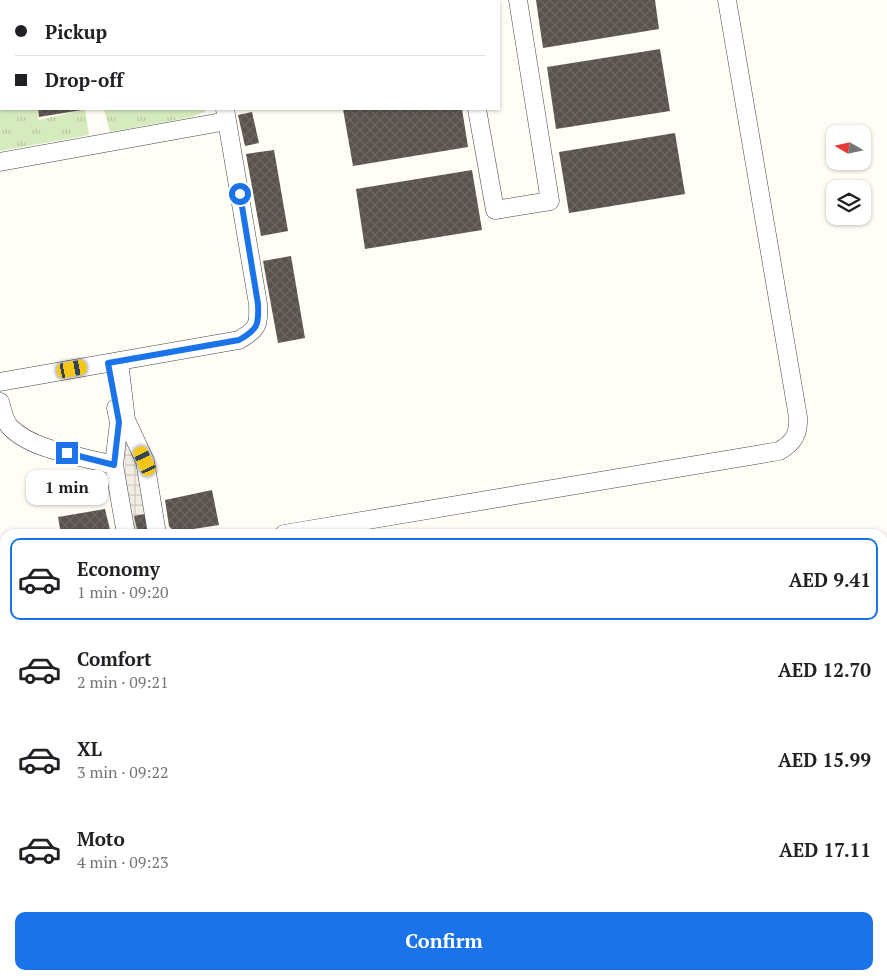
<!DOCTYPE html>
<html lang="en">
<head>
<meta charset="utf-8">
<style>
  body { margin:0; font-family:"PT Serif",serif; background:#f6f6f6; color:#202124; height:100vh; display:flex; flex-direction:column; font-size:19px; white-space:nowrap }
  * { box-sizing:border-box; margin:0 }
  p { font-size:16px; color:#757577 }
  .icon { flex:none; width:28px; height:28px; fill:none; stroke:currentColor; stroke-width:2; stroke-linecap:round; stroke-linejoin:round }
  .map { position:relative; flex:1; overflow:hidden }
  .side { position:absolute; left:0px; top:529px; width:888px; height:451px; display:flex; flex-direction:column; background:#fff; border-radius:15px 15px 0 0; box-shadow:0 1px 4px #0004 }
  .side>* { flex:none }
  .banner { position:absolute; left:0px; top:0px; width:500px; height:110px; box-shadow:0 1px 4px #0004; display:grid; align-content:center; height:110px; padding:0 15px; background:#fff }
  .needle { width:32px; rotate:279deg }
  .buttons { position:absolute; left:826px; top:125px; display:grid; gap:10px }
  .buttons a { display:grid; place-items:center; width:45px; height:45px; border-radius:10px; background:#fff; box-shadow:0 1px 4px #0004; font-size:25px }
  .end { position:absolute; width:22px; height:22px; margin:-11px; border:6px solid #1a73e8; background:#fff; box-shadow:0 0 0 2px #fff }
  .from { border-radius:50% }
  .bubble { position:absolute; height:35px; border-radius:10px; background:#fff; box-shadow:0 1px 4px #0004; font-size:16px; font-weight:600; line-height:35px; text-align:center }
  .car { position:absolute; width:15px; height:30px; margin:-15px -8px; border-radius:6px; box-shadow:0 0 4px 1px #0007; background:linear-gradient(#f5c518 24%,#345 0 40%,#f5c518 0 76%,#345 0 86%,#f5c518 0) }
  .banner b { display:flex; align-items:center; gap:18px; height:48px; font-size:19px }
  .banner b+b { border-top:1px solid #e0e0e0 }
  .banner i { width:12px; height:12px; background:#202124 }
  ul { padding:9px 0 0; list-style:none }
  li { display:flex; align-items:center; gap:15px; height:82px; margin:0 10px 8px; padding:0 5px; border:2px solid transparent; border-radius:10px }
  li div { flex:1 }
  li b { display:block; font-size:19px }
  li em { font-style:normal; font-weight:600 }
  li.active { border-color:#1a73e8 }
  li>.icon { width:45px; height:45px; stroke-width:1.5 }
  .button { display:flex; gap:10px; margin-top:auto; padding:10px 15px }
  .button a { flex:1; height:58px; border-radius:10px; background:#1a73e8; color:#fff; font-size:20px; font-weight:600; line-height:58px; text-align:center }
  .map>svg:first-child { display:block }
  .grass { fill:url(#grass-tufts) }
  .plaza { fill:url(#plaza-grid) }
  .building { fill:url(#building-cross-hatch) }
  .lines { fill:none; stroke-linecap:round; stroke-linejoin:round }
  .minor-casing { stroke:#444; stroke-width:19 }
  .minor { stroke:#fff; stroke-width:18 }
  .route { stroke:#1a73e8; stroke-width:6 }
</style>
</head>
<body>
<div class="map">
<svg width="887" height="979" viewBox="0 0 887 979">
  <defs>
    <pattern id="grass-tufts" width="24" height="20" patternUnits="userSpaceOnUse" patternTransform="scale(1.25)"><rect width="24" height="20" fill="#d5ebbd"/><path d="M3 7l-1-3M5 7V3M7 7l1-3M15 17l-1-3M17 17v-4M19 17l1-3" fill="none" stroke="#b6c8a1"/></pattern>
    <pattern id="plaza-grid" width="8" height="8" patternUnits="userSpaceOnUse" patternTransform="scale(1.25)"><rect width="8" height="8" fill="#f1ede2"/><path d="M0 4h8M4 0v8" fill="none" stroke="#cecac1"/></pattern>
    <pattern id="building-cross-hatch" width="8" height="8" patternUnits="userSpaceOnUse" patternTransform="scale(1.25)"><rect width="8" height="8" fill="#5a524d"/><path d="M0 0l8 8M0 8l8-8" fill="none" stroke="#6d6662"/></pattern>
  </defs>
  <rect width="100%" height="100%" fill="#fffdf5"/>
  <path class="grass" d="M0,20L1,109H37L39,120L85,109L89,135L0,151Z
    M104,109H206L204,112L192,117L110,132Z"/>
  <path class="plaza" d="M125,434L138,469L150,534H135L125,473Z"/>
  <path class="building" d="M536,0H655L659,29L543,48Z
    M660,49L670,111L556,129L547,67Z
    M38,109H82V110L39,117Z
    M343,109H462L468,147L353,166Z
    M252,112L259,143L245,146L238,115Z
    M675,133L685,194L569,213L559,152Z
    M274,150L288,231L261,236L246,154Z
    M472,170L482,230L365,249L356,189Z
    M291,256L305,338L278,343L263,261Z
    M212,490L219,525L174,532L169,526L165,500Z
    M105,509L111,534H61L58,517Z
    M145,514L150,534H138L134,516Z
    M564,975H630L636,979H562Z"/>
  <g class="lines">
    <defs>
      <path id="minor" d="M207,0V1
        M459,0V1
        M477,109L495,210L550,201L518,0
        M0,162L227,121
        M119,361L126,420L145,461L157,534
        M0,382L239,340C258,329 259,325 258,304L225,109
        M0,402C2,410 5,422 10,427C31,450 84,457 114,465
        M116,408L119,422L114,465L126,534
        M284,534L779,451C794,443 799,433 798,417L727,0
        M882,841L887,851
        M227,975L230,979
        M413,975L418,979
        M468,975L474,979
        M637,975L643,979
        M671,975V979
        M881,975L882,979
        M205,979L206,975
        M534,979L537,975"/>
    </defs>
    <use href="#minor" class="minor-casing"/>
    <use href="#minor" class="minor"/>
  </g>
  <g class="lines">
    <path class="route" d="M67,453L114,465L119,422L108,363L239,340C258,329 259,325 258,304L240,194"/>
  </g>
</svg>
<div class="buttons">
<a><svg class="needle" viewBox="-14 -14 28 28"><path d="M0-13l5 13h-10z" fill="#e53935"/><path d="M0 13l5-13h-10z" fill="#757577"/></svg></a>
<a><svg class="icon" aria-label="layers" viewBox="0 0 24 24"><path d="M12 4l9 5-9 5-9-5zM3 14l9 5 9-5"/></svg></a>
</div>
<i class="end from" style="left:240px;top:194px"></i>
<i class="end" style="left:67px;top:453px"></i>
<div class="bubble" style="left:26px;top:470px;width:82px">1 min</div>
<i class="car" style="left:72px;top:369px;rotate:80deg"></i>
<i class="car" style="left:145px;top:461px;rotate:335deg"></i>
<div class="banner">
<b><i class="from"></i>Pickup</b>
<b><i></i>Drop-off</b>
</div>
<section class="side">
<ul>
<li class="active"><svg class="icon" aria-label="car" viewBox="0 0 24 24"><path d="M5 17H2v-5l4-1 3-4h7l3 4 3 1v5h-3M9 17h6M6 11h13"/><circle cx="7" cy="17" r="2"/><circle cx="17" cy="17" r="2"/></svg><div><b>Economy</b><p>1 min · 09:20</p></div><em>AED 9.41</em></li>
<li><svg class="icon" aria-label="car" viewBox="0 0 24 24"><path d="M5 17H2v-5l4-1 3-4h7l3 4 3 1v5h-3M9 17h6M6 11h13"/><circle cx="7" cy="17" r="2"/><circle cx="17" cy="17" r="2"/></svg><div><b>Comfort</b><p>2 min · 09:21</p></div><em>AED 12.70</em></li>
<li><svg class="icon" aria-label="car" viewBox="0 0 24 24"><path d="M5 17H2v-5l4-1 3-4h7l3 4 3 1v5h-3M9 17h6M6 11h13"/><circle cx="7" cy="17" r="2"/><circle cx="17" cy="17" r="2"/></svg><div><b>XL</b><p>3 min · 09:22</p></div><em>AED 15.99</em></li>
<li><svg class="icon" aria-label="car" viewBox="0 0 24 24"><path d="M5 17H2v-5l4-1 3-4h7l3 4 3 1v5h-3M9 17h6M6 11h13"/><circle cx="7" cy="17" r="2"/><circle cx="17" cy="17" r="2"/></svg><div><b>Moto</b><p>4 min · 09:23</p></div><em>AED 17.11</em></li>
</ul>
<div class="button"><a>Confirm</a></div>
</section>
</div>
</body>
</html>
